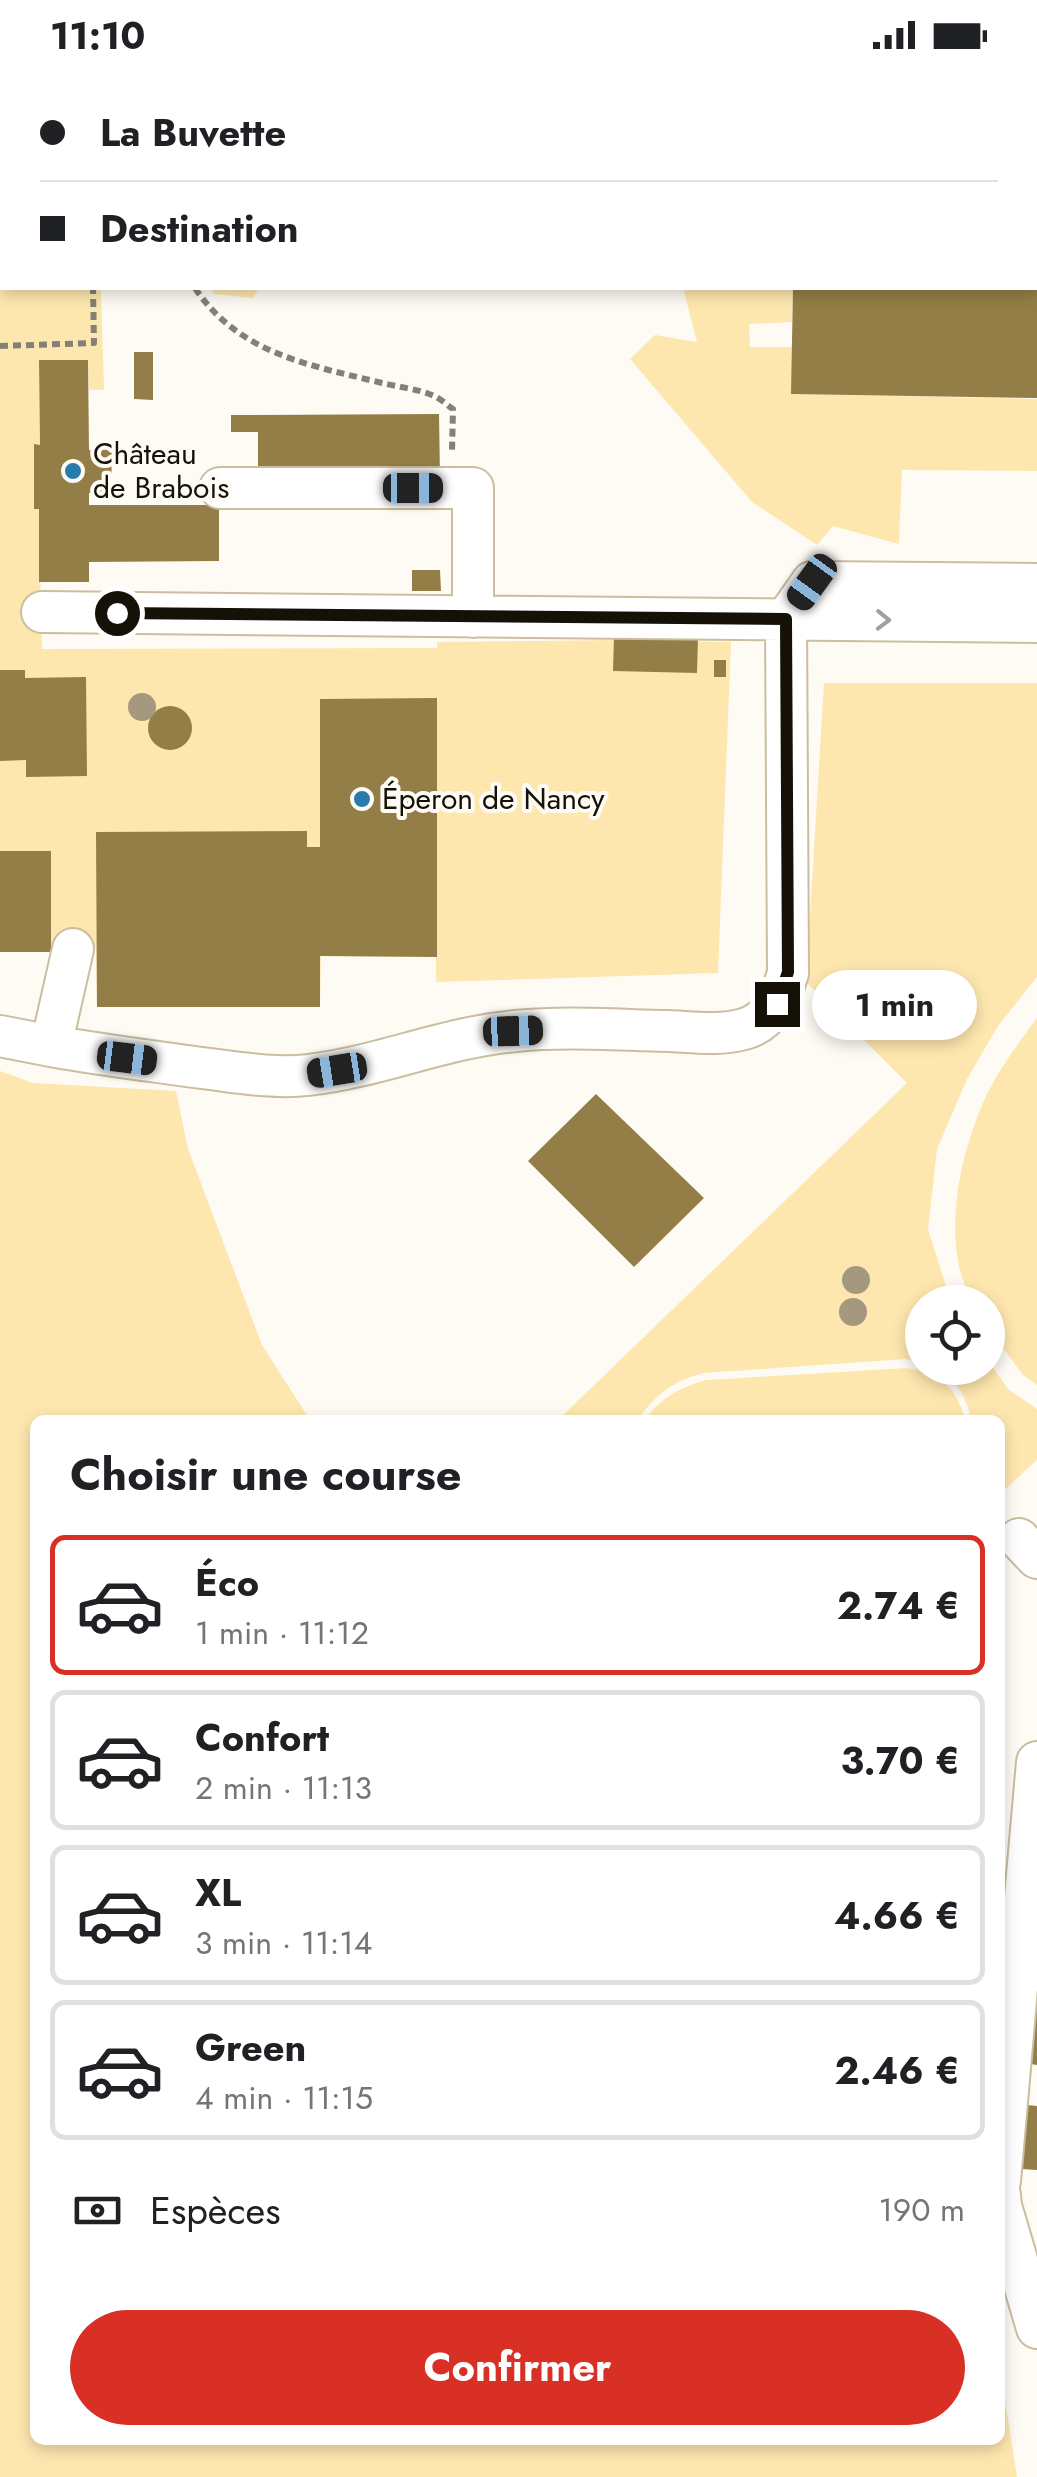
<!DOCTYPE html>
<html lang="fr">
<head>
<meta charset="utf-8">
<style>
  body { margin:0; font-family:Jost,sans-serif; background:#f6f6f6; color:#202124; height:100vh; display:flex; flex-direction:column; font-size:38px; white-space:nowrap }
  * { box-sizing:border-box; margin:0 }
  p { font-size:32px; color:#757577 }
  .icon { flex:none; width:55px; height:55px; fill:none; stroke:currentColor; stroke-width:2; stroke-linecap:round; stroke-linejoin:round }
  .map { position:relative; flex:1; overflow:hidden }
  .sheet { position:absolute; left:30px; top:1345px; width:975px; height:1030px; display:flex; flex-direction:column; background:#fff; border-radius:15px; box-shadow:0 5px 15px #0003 }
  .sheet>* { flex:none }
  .guide { position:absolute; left:0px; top:0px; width:1038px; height:220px; box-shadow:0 5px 15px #0003; display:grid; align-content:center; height:220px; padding:0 40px; background:#fff }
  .buttons { position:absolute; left:905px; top:1215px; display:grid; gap:20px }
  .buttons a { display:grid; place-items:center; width:100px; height:100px; border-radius:50%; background:#fff; box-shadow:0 5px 15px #0003; font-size:50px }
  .end { position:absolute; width:45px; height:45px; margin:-22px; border:12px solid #151106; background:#fff; box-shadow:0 0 0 5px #fff }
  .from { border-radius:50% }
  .bubble { position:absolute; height:70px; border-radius:35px; background:#fff; box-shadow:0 5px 15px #0003; font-size:32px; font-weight:700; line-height:70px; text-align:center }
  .car { position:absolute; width:30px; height:60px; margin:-30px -15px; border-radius:12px; box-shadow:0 0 8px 2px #0007; background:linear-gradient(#222 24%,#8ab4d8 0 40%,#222 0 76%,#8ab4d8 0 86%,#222 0) }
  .guide b { display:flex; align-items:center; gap:35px; height:95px; font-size:38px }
  .guide b+b { border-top:2px solid #e0e0e0 }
  .guide i { width:25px; height:25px; background:#202124 }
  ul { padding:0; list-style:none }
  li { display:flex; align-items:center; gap:30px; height:140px; margin:0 20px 15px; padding:0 20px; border:5px solid #e0e0e0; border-radius:15px }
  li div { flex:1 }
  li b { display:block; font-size:38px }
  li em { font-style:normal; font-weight:700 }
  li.selected { border-color:#d93025 }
  li>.icon { width:90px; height:90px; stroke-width:1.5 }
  h2 { padding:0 40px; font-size:45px; line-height:120px }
  .pay { display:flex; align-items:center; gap:25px; height:110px; padding:0 40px; font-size:38px }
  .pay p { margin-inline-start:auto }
  .cta { display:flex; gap:20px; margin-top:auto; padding:20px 40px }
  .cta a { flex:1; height:115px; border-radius:60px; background:#d93025; color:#fff; font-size:40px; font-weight:700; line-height:115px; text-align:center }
  .status { display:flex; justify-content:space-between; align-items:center; height:70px; padding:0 50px; background:#fff; direction:ltr }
  .status svg { height:28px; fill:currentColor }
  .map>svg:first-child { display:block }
  .green { fill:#fee7af }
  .building { fill:#947e47 }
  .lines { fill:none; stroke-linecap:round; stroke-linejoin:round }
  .minor-casing { stroke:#cbbe9e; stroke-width:44 }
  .path { stroke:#848077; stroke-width:6; stroke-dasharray:8 5; stroke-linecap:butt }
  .minor { stroke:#fff; stroke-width:40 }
  .tree { fill:#a4997f }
  .oneway { stroke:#a1a09b }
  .route { stroke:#151106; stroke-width:12 }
  .poi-dot { fill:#277cac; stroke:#fefbf5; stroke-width:4 }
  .labels { text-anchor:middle; stroke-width:8; stroke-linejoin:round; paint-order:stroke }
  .poi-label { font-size:30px; fill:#151106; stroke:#fefbf5; text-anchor:start }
</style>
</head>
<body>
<div class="status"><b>11:10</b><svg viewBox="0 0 49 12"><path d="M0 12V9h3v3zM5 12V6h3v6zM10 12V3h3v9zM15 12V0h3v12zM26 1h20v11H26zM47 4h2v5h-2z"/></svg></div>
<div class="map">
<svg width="1037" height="2407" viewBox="0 0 1037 2407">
  <rect width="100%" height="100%" fill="#fefbf5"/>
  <path class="green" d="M0,0H96V2H2V218H101L104,320H89L88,290L39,291L40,375H34V439H39L42,579L437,578V572L614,570L731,572L718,903L436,912V887L321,886L320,937H97L96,878L51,882H0Z
    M152,0H651V2H153Z
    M210,218H259L253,228L214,224Z
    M683,218H793L792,252L749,254L750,277H792V324L1037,329V401L902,400L899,474L833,456L817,475L752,432L630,289L655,265L697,272Z
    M824,613H1037V907L998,956L967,1009L937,1079L928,1159L951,1232H922V1292L905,1289L704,1303C675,1310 654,1325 638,1350H558L907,1013L806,912Z
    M1037,948V1315L1023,1305L988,1258V1232H973C968,1221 961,1208 959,1196C948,1144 962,1083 982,1035C995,1004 1017,975 1037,948Z
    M0,1001L33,1013L176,1021L188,1079L262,1275L310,1350H35V2370H1000V2313L1007,2343L1017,2407H0Z
    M988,1290L1008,1319L1037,1339V1390L1000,1424V1350H971C967,1326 956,1310 935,1298H988Z
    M906,1298C937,1302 958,1318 965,1350H645C660,1328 681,1317 706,1310Z"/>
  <path class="building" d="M793,218H1037V328L791,324Z
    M134,282H153V330L134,329Z
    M39,290H88L89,380L112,379L111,423H89V435H219V491L89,492V512H39V439H34V374L40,375Z
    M439,344L440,408L258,409V362H231V345Z
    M412,500H440L441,521H412Z
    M614,567L698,568L697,603L613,601Z
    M714,590H726V607H714Z
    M0,600H25V608L86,607L87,706L26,707V690L0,691Z
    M437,628V887L320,886V937H97L96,762L307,761V777H320V629Z
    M148 658a22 22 0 1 1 44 0a22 22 0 1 1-44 0Z
    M0,781H51V882H0Z
    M596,1024L704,1128L634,1197L528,1091Z
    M1034,1939H1037V1995L1031,1994Z
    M1027,2035L1037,2036V2100L1022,2099Z"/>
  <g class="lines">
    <defs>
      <path id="minor" d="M1035,159H1037
        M220,418H473V547
        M42,542L1037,552
        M786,549L812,512L1037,514
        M0,966L51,976L73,879
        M51,976C101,985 152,991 202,998C236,1002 273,1009 308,1005C379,997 445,967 516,961C566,956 617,960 668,961C692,962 720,966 744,959C770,952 781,927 788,903L786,549
        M1019,1469L1037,1488
        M1000,2111L1037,1692
        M1000,2125L1001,2136L1037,2258"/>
    </defs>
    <use href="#minor" class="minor-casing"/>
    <path class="path" d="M83,0V2
      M135,0L136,2
      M195,218C239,284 309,295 382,313C398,317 419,319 434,326C441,329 447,335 453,339L452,381
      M0,276L94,273L93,218"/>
    <use href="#minor" class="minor"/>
  </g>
  <g class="tree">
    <circle cx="142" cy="637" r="14"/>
    <circle cx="856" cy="1210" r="14"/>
    <circle cx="853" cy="1242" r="14"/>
  </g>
  <defs><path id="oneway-chevron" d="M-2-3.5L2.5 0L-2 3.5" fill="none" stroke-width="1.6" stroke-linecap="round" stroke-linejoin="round" transform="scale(2.5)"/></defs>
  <use class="oneway" href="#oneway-chevron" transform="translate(883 550) rotate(1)"/>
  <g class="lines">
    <path class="route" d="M117,543L786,549L788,902L777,934"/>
  </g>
  <g class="poi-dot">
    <circle cx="73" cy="401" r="10"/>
    <circle cx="362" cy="729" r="10"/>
  </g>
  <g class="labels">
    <g class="poi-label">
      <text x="93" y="394">Château<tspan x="93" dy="34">de Brabois</tspan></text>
      <text x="382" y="739">Éperon de Nancy</text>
    </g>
  </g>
</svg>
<div class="buttons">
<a><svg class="icon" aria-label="locate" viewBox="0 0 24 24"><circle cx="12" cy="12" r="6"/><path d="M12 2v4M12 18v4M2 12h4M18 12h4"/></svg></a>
</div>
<i class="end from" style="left:117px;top:543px"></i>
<i class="end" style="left:777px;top:934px"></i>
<div class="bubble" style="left:812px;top:900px;width:165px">1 min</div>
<i class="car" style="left:413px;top:418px;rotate:90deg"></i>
<i class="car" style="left:812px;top:512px;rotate:216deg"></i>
<i class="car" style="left:513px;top:961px;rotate:88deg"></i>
<i class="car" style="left:127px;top:988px;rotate:97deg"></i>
<i class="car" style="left:337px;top:1000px;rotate:261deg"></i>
<div class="guide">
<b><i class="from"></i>La Buvette</b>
<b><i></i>Destination</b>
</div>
<section class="sheet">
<h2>Choisir une course</h2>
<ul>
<li class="selected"><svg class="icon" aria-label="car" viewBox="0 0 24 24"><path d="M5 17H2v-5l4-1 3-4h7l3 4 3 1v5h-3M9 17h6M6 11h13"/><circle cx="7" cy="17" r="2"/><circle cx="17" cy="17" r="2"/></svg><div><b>Éco</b><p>1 min · 11:12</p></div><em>2.74 €</em></li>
<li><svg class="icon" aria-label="car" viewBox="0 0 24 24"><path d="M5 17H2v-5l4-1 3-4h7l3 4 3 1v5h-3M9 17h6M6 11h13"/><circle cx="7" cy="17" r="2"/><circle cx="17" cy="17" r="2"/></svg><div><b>Confort</b><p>2 min · 11:13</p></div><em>3.70 €</em></li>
<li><svg class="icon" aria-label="car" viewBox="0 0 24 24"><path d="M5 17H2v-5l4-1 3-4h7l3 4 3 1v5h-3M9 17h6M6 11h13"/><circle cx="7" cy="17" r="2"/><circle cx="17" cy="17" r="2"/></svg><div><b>XL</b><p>3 min · 11:14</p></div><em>4.66 €</em></li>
<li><svg class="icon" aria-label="car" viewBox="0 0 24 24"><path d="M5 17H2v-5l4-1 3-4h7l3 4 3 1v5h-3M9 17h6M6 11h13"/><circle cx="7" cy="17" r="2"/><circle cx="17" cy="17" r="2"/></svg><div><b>Green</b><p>4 min · 11:15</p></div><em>2.46 €</em></li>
</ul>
<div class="pay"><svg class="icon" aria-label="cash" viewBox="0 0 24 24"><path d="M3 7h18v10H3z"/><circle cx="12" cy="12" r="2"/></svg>Espèces<p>190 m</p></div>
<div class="cta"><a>Confirmer</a></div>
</section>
</div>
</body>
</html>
